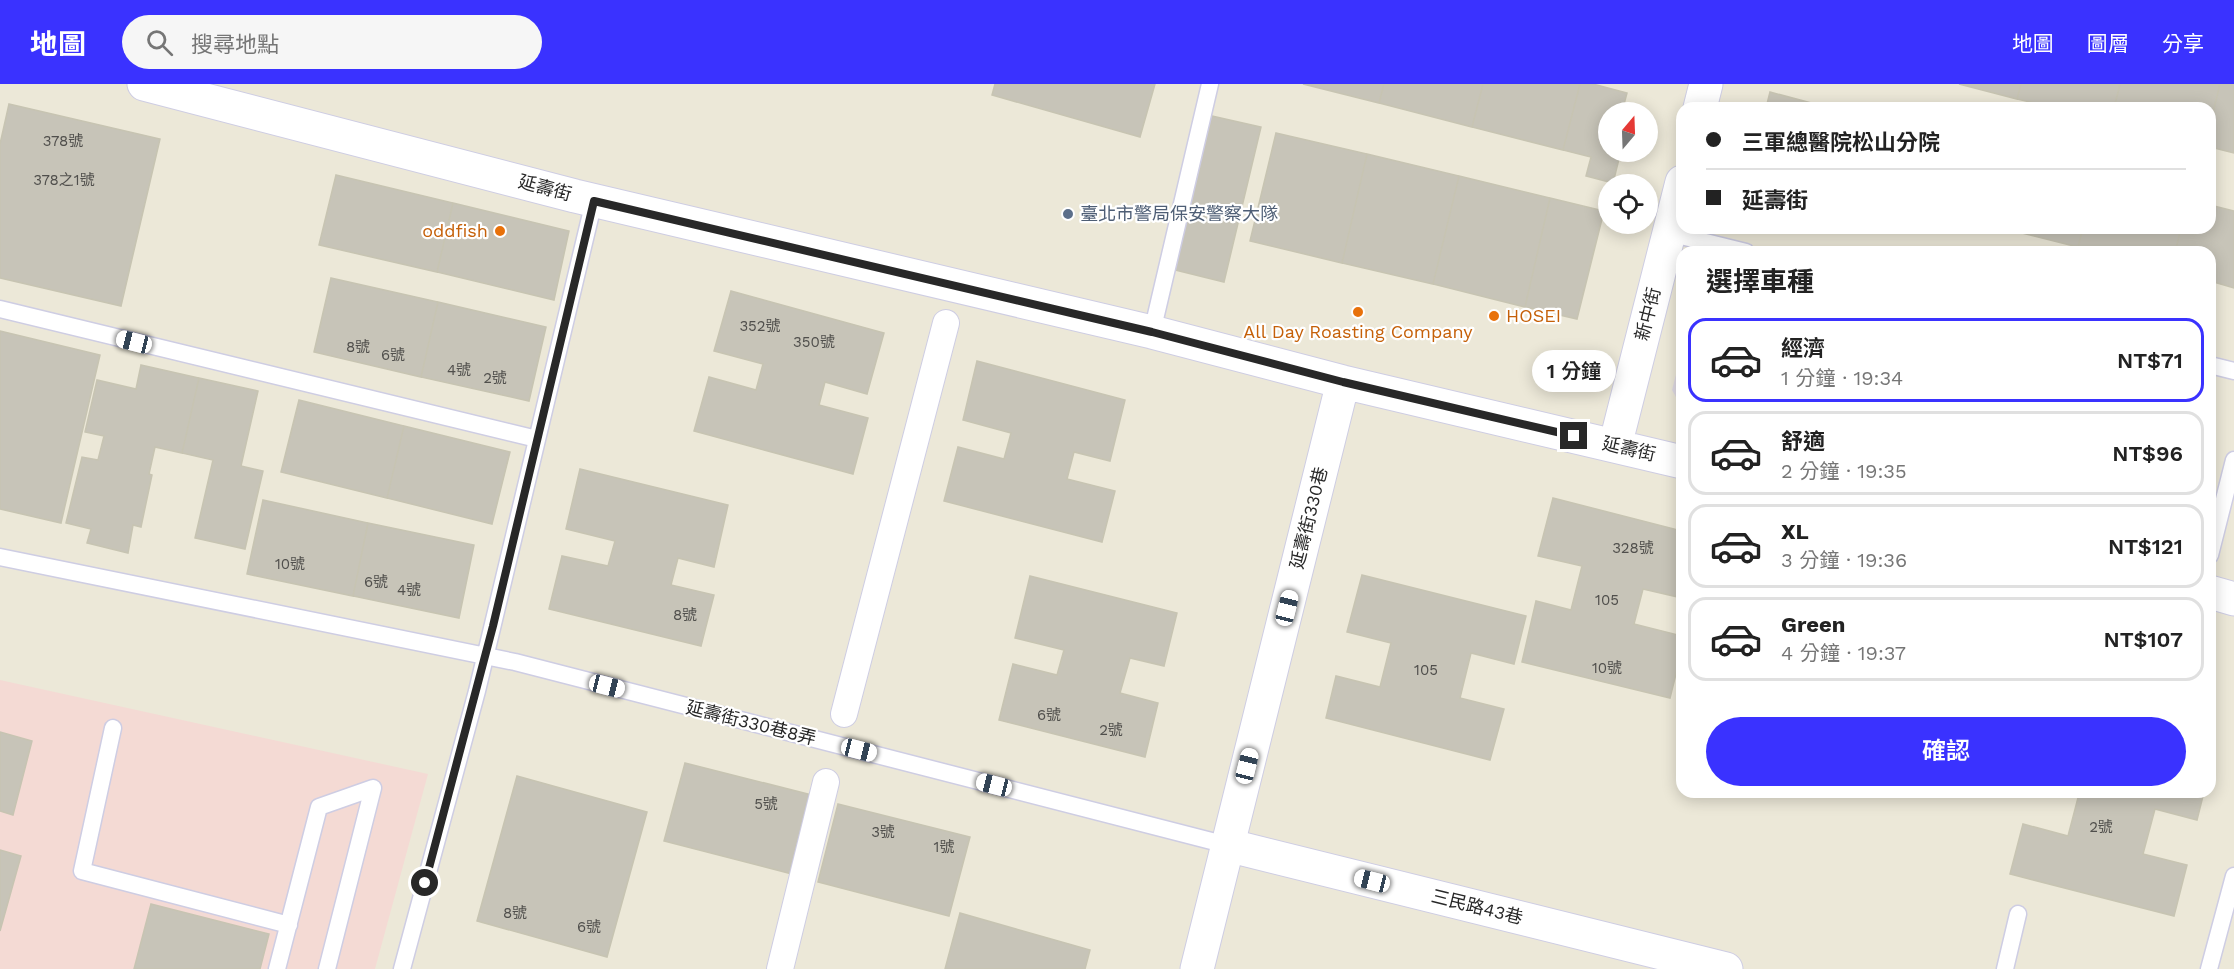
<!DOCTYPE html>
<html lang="zh-TW">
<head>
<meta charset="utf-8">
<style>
  body { margin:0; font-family:"Work Sans","Noto Sans TC",sans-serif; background:#f6f6f6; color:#222; height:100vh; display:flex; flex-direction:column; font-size:22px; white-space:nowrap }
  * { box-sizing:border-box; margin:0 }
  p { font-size:20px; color:#767676 }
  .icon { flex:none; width:33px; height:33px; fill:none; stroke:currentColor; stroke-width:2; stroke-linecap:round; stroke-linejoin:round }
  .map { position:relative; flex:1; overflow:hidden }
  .details { position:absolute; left:1676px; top:162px; width:540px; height:552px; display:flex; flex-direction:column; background:#fff; border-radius:18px; box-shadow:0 3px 15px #0003 }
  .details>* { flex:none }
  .guide { position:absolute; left:1676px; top:18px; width:540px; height:132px; border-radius:18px; box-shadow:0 3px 15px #0003; display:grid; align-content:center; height:132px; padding:0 30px; background:#fff }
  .needle { width:39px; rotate:19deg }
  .controls { position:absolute; left:1598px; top:18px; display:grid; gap:12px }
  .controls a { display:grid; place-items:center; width:60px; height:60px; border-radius:50%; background:#fff; box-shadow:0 3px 15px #0003; font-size:30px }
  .end { position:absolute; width:27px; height:27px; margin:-14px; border:8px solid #282828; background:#fff; box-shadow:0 0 0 3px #fff }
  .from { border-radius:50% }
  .bubble { position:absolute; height:42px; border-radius:21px; background:#fff; box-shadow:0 3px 15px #0003; font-size:20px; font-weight:600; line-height:42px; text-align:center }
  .car { position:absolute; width:18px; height:36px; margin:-18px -9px; border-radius:8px; box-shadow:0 0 4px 2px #0007; background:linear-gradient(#fff 24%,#345 0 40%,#fff 0 76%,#345 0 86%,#fff 0) }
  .guide b { display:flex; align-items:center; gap:21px; height:57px; font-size:22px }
  .guide b+b { border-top:2px solid #e0e0e0 }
  .guide i { width:15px; height:15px; background:#222 }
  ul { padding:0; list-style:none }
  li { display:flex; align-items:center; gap:18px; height:84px; margin:0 12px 9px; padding:0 18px; border:3px solid #e0e0e0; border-radius:18px }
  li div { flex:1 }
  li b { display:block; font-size:22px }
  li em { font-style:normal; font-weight:600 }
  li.current { border-color:#3a32ff }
  li>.icon { width:54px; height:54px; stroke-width:1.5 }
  h2 { padding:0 30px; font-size:27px; line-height:72px }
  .cta { display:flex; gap:12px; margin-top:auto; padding:12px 30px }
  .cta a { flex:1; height:69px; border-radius:36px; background:#3a32ff; color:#fff; font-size:24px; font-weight:600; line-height:69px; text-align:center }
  header { display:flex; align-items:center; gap:36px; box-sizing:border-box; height:84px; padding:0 30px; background:#3a32ff; color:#fff }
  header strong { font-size:28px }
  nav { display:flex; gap:33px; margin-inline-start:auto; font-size:21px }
  .search { width:420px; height:54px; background:#f6f6f6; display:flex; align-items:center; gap:15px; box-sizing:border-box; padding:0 21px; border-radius:33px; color:#767676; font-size:22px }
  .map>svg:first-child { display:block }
  .industrial { fill:#dfdae3 }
  .medical { fill:#f4dad4 }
  .building { fill:#c7c4b8; stroke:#c7c4b2; stroke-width:1.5 }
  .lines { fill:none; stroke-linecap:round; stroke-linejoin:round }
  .service-casing { stroke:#cecde3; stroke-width:19 }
  .pedestrian-casing { stroke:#cecde3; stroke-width:28 }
  .minor-casing { stroke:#cecde3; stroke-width:35 }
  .service { stroke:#fff; stroke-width:16 }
  .pedestrian { stroke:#fff; stroke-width:26 }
  .minor { stroke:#fff; stroke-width:33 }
  .route { stroke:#282828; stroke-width:8 }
  .service-dot { fill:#5c6f8a; stroke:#fff; stroke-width:2 }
  .food-dot { fill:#e8710a; stroke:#fff; stroke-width:2 }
  .labels { text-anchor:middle; stroke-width:4.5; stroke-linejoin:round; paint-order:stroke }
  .number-label { font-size:15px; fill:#504f4c }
  .street-label { font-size:18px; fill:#282828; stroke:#fff }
  .service-label { font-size:18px; fill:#4e5e75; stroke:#fff; text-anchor:start }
  .food-label { font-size:18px; fill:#c56008; stroke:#fff; text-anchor:end }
</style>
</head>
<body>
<header>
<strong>地圖</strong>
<div class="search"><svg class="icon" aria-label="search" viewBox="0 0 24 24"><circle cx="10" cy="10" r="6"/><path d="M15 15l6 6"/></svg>搜尋地點</div>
<nav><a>地圖</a><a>圖層</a><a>分享</a></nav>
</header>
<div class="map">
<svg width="2234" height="885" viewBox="0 0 2234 885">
  <rect width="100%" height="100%" fill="#ece8d8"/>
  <path class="industrial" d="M1681,271V322L1672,306Z"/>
  <path class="medical" d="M0,596L428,690L375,885H0Z"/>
  <path class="building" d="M995,0H1155L1140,53L992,11Z
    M1303,0H1384L1379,19Z
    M1384,0H1483L1472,43L1379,19Z
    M1483,0H1580L1563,66L1472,43Z
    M1580,0H1593L1627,9L1622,28H1608V68H1612L1611,73L1619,75L1613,99L1586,92L1591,73L1563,66Z
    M1959,0H2021L2017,15Z
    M2021,0H2120L2114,24H2055L2017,15Z
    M2120,0H2220L2210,41V24H2114Z
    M2220,0H2234V69L2210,63V41Z
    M1770,8L1819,21L1818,24H1766Z
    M9,20L160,55L121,222L0,194V60Z
    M1212,32L1261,43L1224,198L1175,186Z
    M1276,49L1367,70L1342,179L1250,157Z
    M1367,70L1459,92L1433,200L1342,179Z
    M336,91L453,119L437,188L319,161Z
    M1459,92L1550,114L1525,223L1433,200Z
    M1550,114L1604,127L1577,235L1525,223Z
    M453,119L569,147L554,216L437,188Z
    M2210,121L2234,127V204L2210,197V168H2175L2181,144H2210Z
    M2002,144H2083L2078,163Z
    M2083,144H2181L2175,168H2096L2078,163Z
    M331,194L438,218L421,293L314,268Z
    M731,207L884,249L867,310L825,298L819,321L868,334L853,390L694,347L709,293L756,306L763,280L714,267Z
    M438,218L546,243L529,317L421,293Z
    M0,247L100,271L61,439L0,425Z
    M977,277L1125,316L1110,377L1074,368L1067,395L1115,407L1102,458L944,417L958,363L1004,375L1011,349L963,336Z
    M141,281L199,294L182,369L155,363L149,390L152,391L141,443L133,441L128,469L87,459L91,445L66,439L82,373L98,376L104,352L85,348L97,296L136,305Z
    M199,294L258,307L241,382L263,387L245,465L195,454L213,376L182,369Z
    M299,316L404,342L387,414L281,388Z
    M404,342L510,368L492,440L387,414Z
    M580,385L728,421L714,483L678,474L671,501L714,511L701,562L549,525L562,472L608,482L615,457L566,445Z
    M1553,414L1682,447V514L1643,505L1634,540L1682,552V566L1670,614L1522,578L1536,517L1571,526L1582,482L1538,472Z
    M263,416L368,439L353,512L247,490Z
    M368,439L474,461L459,534L353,512Z
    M1362,491L1526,532L1514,580L1471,569L1460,614L1504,625L1490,676L1326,634L1336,592L1380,603L1391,559L1347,548Z
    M1030,492L1177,529L1164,582L1130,574L1120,609L1158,619L1145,673L999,636L1013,580L1057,591L1064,566L1015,554Z
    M0,648L32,657L13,731L0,727Z
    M685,679L816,712L796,791L664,757Z
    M517,692L647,728L607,873L477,837Z
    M2071,708H2204L2197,736L2155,725L2143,770L2187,781L2174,832L2010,790L2023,740L2068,752L2079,710Z
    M838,720L970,753L949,832L818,798Z
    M0,766L21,772L0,847Z
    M151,820L269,850L260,885H134Z
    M960,829L1090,866L1085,885H945Z"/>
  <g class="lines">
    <defs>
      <path id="service" d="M1669,149L1746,168
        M0,225L537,355
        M1152,248L1210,0
        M2210,281L2234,287
        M2210,471L2234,376
        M0,473L515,578L1227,761
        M113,644L82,787L289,841
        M277,885L319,723L373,704L327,885
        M402,885L477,607L594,117
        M2005,885L2018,830
        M2209,885L2234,792"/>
      <path id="pedestrian" d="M844,630L946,239
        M780,885L826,698"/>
      <path id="minor" d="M144,0L575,112L1152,248L1343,298L1682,378
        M1700,24L1706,0
        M1615,362L1682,98
        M2210,508L2234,515
        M1227,761L1726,885
        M1197,885L1343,298"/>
    </defs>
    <use href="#service" class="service-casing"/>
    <use href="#pedestrian" class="pedestrian-casing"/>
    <use href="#minor" class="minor-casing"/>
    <use href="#service" class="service"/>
    <use href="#pedestrian" class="pedestrian"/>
    <use href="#minor" class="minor"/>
  </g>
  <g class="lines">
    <path class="route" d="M425,799L493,542L594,117L1152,248L1343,298L1574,352"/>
  </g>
  <circle class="service-dot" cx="1068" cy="130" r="6"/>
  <g class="food-dot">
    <circle cx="500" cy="147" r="6"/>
    <circle cx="1358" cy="228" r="6"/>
    <circle cx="1494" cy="232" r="6"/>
  </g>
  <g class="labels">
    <g class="number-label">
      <text x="63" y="62">378號</text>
      <text x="64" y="101">378之1號</text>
      <text x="760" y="247">352號</text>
      <text x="814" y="263">350號</text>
      <text x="358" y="268">8號</text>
      <text x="393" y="276">6號</text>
      <text x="459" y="291">4號</text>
      <text x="495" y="299">2號</text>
      <text x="1633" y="469">328號</text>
      <text x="290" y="485">10號</text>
      <text x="376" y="503">6號</text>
      <text x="409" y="511">4號</text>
      <text x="1607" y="521">105</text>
      <text x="685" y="536">8號</text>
      <text x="1607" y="589">10號</text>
      <text x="1426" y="591">105</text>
      <text x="1049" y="636">6號</text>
      <text x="1111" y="651">2號</text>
      <text x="766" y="725">5號</text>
      <text x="2101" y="748">2號</text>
      <text x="883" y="753">3號</text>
      <text x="944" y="768">1號</text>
      <text x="515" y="834">8號</text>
      <text x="589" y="848">6號</text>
    </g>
    <g class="street-label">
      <text transform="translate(545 104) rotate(15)" y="6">延壽街</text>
      <text transform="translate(1648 230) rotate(-76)" y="6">新中街</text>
      <text transform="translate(1629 365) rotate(13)" y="6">延壽街</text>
      <text transform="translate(1309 434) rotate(-76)" y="6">延壽街330巷</text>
      <text transform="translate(751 639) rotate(14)" y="6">延壽街330巷8弄</text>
      <text transform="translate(1477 823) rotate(14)" y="6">三民路43巷</text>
    </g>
    <g class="service-label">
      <text x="1080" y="136">臺北市警局保安警察大隊</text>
    </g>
    <g class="food-label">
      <text x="488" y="153">oddfish</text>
      <text x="1506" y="238" text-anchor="start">HOSEI</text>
      <text x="1358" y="254" text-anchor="middle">All Day Roasting Company</text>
    </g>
  </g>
</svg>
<div class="controls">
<a><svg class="needle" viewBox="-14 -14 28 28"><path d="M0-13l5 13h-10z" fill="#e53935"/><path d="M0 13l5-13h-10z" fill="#767676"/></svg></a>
<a><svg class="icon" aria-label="locate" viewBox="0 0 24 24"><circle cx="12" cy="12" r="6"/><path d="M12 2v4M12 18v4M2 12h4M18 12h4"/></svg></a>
</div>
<i class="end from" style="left:425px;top:799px"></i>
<i class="end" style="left:1574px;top:352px"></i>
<div class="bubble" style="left:1532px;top:266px;width:84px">1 分鐘</div>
<i class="car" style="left:134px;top:258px;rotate:284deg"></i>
<i class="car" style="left:1287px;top:524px;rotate:14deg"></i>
<i class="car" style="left:607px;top:602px;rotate:104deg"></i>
<i class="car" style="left:859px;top:666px;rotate:104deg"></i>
<i class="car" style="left:1247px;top:682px;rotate:14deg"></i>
<i class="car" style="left:994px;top:701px;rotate:284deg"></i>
<i class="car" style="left:1372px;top:797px;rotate:284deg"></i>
<div class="guide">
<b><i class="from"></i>三軍總醫院松山分院</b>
<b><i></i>延壽街</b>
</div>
<section class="details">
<h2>選擇車種</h2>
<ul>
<li class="current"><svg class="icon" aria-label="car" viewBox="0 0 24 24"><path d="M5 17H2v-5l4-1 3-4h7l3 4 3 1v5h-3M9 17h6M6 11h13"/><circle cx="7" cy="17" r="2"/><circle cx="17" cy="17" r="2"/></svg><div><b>經濟</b><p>1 分鐘 · 19:34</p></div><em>NT$71</em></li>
<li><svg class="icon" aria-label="car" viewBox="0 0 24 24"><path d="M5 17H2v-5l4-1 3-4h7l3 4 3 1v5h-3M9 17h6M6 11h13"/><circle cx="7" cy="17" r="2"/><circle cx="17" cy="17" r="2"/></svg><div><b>舒適</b><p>2 分鐘 · 19:35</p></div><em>NT$96</em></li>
<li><svg class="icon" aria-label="car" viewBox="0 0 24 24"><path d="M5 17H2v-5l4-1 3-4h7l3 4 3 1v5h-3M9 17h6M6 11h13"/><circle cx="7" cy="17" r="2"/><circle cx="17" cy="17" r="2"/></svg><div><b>XL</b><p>3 分鐘 · 19:36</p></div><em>NT$121</em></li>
<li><svg class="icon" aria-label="car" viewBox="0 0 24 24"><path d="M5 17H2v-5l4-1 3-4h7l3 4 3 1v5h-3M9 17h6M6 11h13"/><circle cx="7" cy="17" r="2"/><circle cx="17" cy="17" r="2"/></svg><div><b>Green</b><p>4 分鐘 · 19:37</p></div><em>NT$107</em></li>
</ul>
<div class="cta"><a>確認</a></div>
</section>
</div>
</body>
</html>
